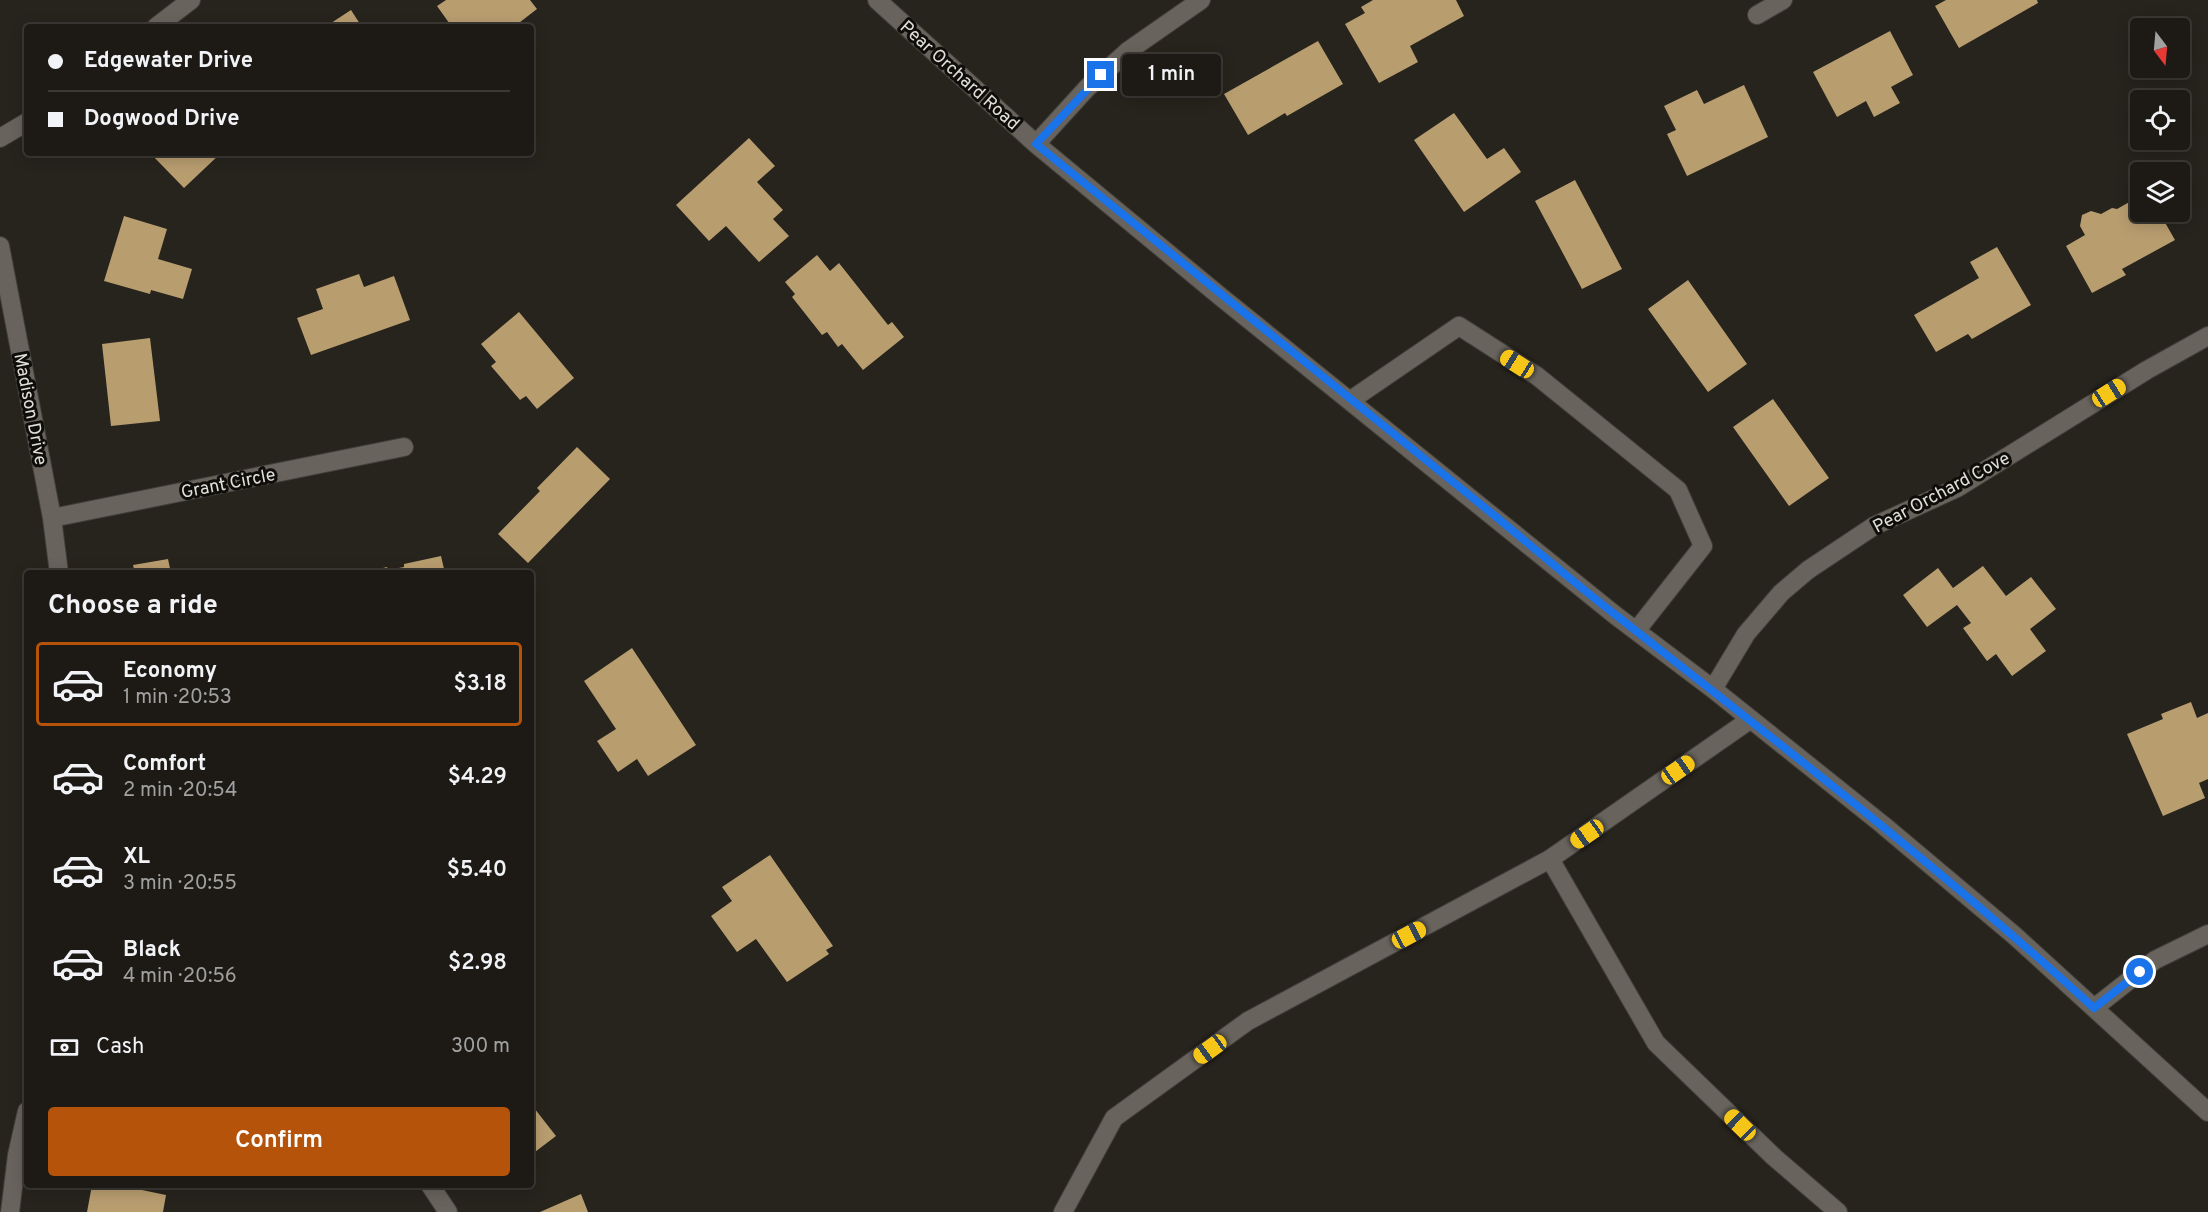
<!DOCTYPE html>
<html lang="en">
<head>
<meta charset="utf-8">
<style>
  body { margin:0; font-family:Overpass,sans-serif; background:#25231f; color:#f1f3f6; height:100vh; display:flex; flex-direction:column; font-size:22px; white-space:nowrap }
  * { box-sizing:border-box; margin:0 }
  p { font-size:20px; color:#a0a1a1 }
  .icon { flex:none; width:33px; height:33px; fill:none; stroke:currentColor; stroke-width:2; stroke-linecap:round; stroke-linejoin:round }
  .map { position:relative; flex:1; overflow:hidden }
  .panel { position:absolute; left:24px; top:570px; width:510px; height:618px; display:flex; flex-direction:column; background:#1d1a16; border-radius:6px; box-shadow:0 3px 15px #0003,0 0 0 2px #3b3835 }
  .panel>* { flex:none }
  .banner { position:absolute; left:24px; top:24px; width:510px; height:132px; border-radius:6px; box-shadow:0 3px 15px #0003,0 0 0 2px #3b3835; display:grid; align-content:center; height:132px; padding:0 24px; background:#1d1a16 }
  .needle { width:39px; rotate:164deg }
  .fabs { position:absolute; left:2130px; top:18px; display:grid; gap:12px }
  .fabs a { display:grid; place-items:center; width:60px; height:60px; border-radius:6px; background:#1d1a16; box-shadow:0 3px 15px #0003,0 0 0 2px #3b3835; font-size:30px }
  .end { position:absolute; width:27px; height:27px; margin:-14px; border:8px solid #1a73e8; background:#fff; box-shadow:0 0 0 3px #fff }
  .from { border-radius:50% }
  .bubble { position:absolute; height:42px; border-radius:6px; background:#1d1a16; box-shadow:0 3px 15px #0003,0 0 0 2px #3b3835; font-size:20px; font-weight:600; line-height:42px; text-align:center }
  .car { position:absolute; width:18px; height:36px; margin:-18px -9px; border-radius:8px; box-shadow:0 0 4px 2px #0007; background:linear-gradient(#f5c518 24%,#345 0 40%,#f5c518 0 76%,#345 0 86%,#f5c518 0) }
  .banner b { display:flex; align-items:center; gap:21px; height:57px; font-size:22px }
  .banner b+b { border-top:2px solid #3b3835 }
  .banner i { width:15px; height:15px; background:#f1f3f6 }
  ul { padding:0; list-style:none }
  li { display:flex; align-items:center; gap:18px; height:84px; margin:0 12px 9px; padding:0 12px; border:3px solid transparent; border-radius:6px }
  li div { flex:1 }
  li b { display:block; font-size:22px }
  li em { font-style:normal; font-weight:600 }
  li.selected { border-color:#b45309 }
  li>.icon { width:54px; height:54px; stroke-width:1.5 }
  h2 { padding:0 24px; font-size:27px; line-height:72px }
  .pay { display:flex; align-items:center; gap:15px; height:66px; padding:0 24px; font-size:22px }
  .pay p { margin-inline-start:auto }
  .action { display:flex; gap:12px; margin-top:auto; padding:12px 24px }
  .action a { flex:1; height:69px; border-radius:6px; background:#b45309; color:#fff; font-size:24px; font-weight:600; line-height:69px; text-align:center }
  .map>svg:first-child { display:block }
  .building { fill:#b89d6f }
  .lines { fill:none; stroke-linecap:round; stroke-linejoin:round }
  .minor-casing { stroke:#423f3a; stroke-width:20 }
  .minor { stroke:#68635c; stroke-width:18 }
  .route { stroke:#1a73e8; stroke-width:8 }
  .labels { text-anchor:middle; stroke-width:6; stroke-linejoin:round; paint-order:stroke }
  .street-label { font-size:18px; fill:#e1dfda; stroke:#0f0d0a }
</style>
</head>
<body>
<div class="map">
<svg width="2208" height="1212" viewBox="0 0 2208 1212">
  <rect width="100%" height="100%" fill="#27231d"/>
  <path class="building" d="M446,0H530L537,9L515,26L516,27H452L437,6Z
    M1373,0H1456L1464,16L1410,46L1418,62L1379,83L1345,24L1365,13L1361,7Z
    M1946,0H2037L2038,3L1959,48L1935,6Z
    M351,10L362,27H325Z
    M1890,31L1913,75L1891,87L1900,103L1874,117L1866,101L1837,117L1813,72Z
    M1318,41L1343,84L1287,116L1285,113L1248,135L1224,94Z
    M1744,85L1768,137L1687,176L1667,134L1676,130L1664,106L1697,90L1704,104Z
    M1454,113L1487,159L1504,148L1521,172L1464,212L1414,140Z
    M749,138L775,166L757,182L783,210L773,219L789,236L759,262L726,226L709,241L676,205Z
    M150,153H221L184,188Z
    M1575,180L1622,269L1582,289L1535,201Z
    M2140,196V212H2159L2175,240L2122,269L2126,275L2092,293L2066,246L2085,235L2080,226L2082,215L2091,211L2101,214L2112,208L2117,209Z
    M124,216L167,229L158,259L192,269L183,299L151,290L150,294L104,281Z
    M1997,247L2031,305L1972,339L1968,334L1936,352L1914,315L1979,278L1970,262Z
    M817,255L830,271L839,263L888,325L892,322L904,337L863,370L842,344L838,347L827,332L822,335L792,297L795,294L785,282Z
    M359,274L364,287L394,276L410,320L311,355L297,318L323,309L316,289Z
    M1688,280L1747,364L1708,392L1648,309Z
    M519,312L574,378L537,409L526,396L520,400L491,366L496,362L481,344Z
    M150,338L160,421L111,426L102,344Z
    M1773,399L1829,478L1789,506L1733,427Z
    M577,447L610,479L528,563L498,534L540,491L537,488Z
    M441,556L445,573H363L387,567L388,570L404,567V564Z
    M168,559L171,573H135L133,565Z
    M1983,566L2006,596L2031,577L2056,609L2030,629L2046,651L2012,676L1996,654L1987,661L1963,628L1971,623L1957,605L1927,627L1903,595L1938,568L1953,588Z
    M632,648L696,745L648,776L637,759L618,772L597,741L616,729L584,681Z
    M2191,702L2197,718L2208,713V779L2199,783L2205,798L2163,816L2127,734L2163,719L2161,714Z
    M770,855L833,946L826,950L829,954L787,982L756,939L737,952L711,916L732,901L722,887Z
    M531,1104L556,1136L531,1155Z
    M92,1185H143L142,1190L166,1195L163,1212H87Z
    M581,1194L588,1212H540Z"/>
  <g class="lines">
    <defs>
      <path id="minor" d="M877,0L1036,144L1221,297L1615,615L1713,689L1883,825L2015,936L2208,1112
        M1757,15L1783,0
        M156,27L191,0
        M0,138L27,122
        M1036,144L1087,88L1128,51L1201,0
        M0,246L52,518L59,573
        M1351,400L1459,326L1537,376L1678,490L1703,546L1636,631
        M52,518L404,447
        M1713,689L1746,634L1781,593L1808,570L1874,526L1957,488L2147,370L2208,336
        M1751,719L1550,859L1656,1043L1774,1157L1838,1212
        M2094,1008L2155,960L2208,934
        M430,1185L448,1212
        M10,1212L17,1155L27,1111
        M1063,1212L1114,1118L1248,1021L1550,859"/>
    </defs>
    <use href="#minor" class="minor-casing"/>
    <use href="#minor" class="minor"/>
  </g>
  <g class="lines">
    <path class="route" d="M1101,75L1036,144C1183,264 1330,384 1479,503C1525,540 1570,580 1617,616C1779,743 1942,869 2094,1008L2140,972"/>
  </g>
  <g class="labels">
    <g class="street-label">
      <text transform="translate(960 75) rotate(42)" y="6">Pear Orchard Road</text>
      <text transform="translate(31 409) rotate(79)" y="6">Madison Drive</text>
      <text transform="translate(228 483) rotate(-11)" y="6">Grant Circle</text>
      <text transform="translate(1941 492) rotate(-28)" y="6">Pear Orchard Cove</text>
    </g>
  </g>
</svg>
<div class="fabs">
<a><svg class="needle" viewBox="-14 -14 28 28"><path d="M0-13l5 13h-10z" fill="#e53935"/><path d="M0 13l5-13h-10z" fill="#a0a1a1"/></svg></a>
<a><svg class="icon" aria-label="locate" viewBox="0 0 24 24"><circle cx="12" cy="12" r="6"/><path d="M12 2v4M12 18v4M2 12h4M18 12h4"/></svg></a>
<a><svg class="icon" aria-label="layers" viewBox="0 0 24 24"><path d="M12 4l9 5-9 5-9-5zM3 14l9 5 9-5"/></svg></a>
</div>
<i class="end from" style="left:2140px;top:972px"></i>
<i class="end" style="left:1101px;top:75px"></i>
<div class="bubble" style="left:1122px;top:54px;width:99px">1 min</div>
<i class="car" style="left:1517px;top:364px;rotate:302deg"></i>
<i class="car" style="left:2109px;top:393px;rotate:58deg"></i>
<i class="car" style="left:1678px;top:770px;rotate:55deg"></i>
<i class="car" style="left:1587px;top:834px;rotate:235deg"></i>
<i class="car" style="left:1409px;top:935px;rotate:62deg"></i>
<i class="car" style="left:1210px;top:1049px;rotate:234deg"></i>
<i class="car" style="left:1740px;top:1125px;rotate:314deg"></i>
<div class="banner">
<b><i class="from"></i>Edgewater Drive</b>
<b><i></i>Dogwood Drive</b>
</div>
<section class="panel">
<h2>Choose a ride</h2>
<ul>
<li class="selected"><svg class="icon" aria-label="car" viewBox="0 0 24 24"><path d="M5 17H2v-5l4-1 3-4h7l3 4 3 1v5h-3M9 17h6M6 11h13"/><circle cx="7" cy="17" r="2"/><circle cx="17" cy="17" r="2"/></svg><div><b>Economy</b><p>1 min · 20:53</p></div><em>$3.18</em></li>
<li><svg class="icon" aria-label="car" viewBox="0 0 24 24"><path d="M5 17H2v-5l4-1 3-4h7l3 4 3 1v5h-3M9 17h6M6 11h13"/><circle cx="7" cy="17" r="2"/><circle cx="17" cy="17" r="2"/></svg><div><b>Comfort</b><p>2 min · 20:54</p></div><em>$4.29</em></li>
<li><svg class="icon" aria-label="car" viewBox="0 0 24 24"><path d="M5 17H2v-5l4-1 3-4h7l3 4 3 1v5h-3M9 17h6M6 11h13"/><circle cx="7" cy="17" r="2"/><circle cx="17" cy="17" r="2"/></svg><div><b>XL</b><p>3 min · 20:55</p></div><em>$5.40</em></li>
<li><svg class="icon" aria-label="car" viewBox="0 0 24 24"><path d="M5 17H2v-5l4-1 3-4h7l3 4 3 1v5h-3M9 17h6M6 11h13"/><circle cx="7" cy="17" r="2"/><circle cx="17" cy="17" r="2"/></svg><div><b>Black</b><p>4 min · 20:56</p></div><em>$2.98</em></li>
</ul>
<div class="pay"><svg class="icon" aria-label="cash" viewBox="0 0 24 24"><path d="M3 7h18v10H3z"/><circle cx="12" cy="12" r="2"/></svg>Cash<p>300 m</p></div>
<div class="action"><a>Confirm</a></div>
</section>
</div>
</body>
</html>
